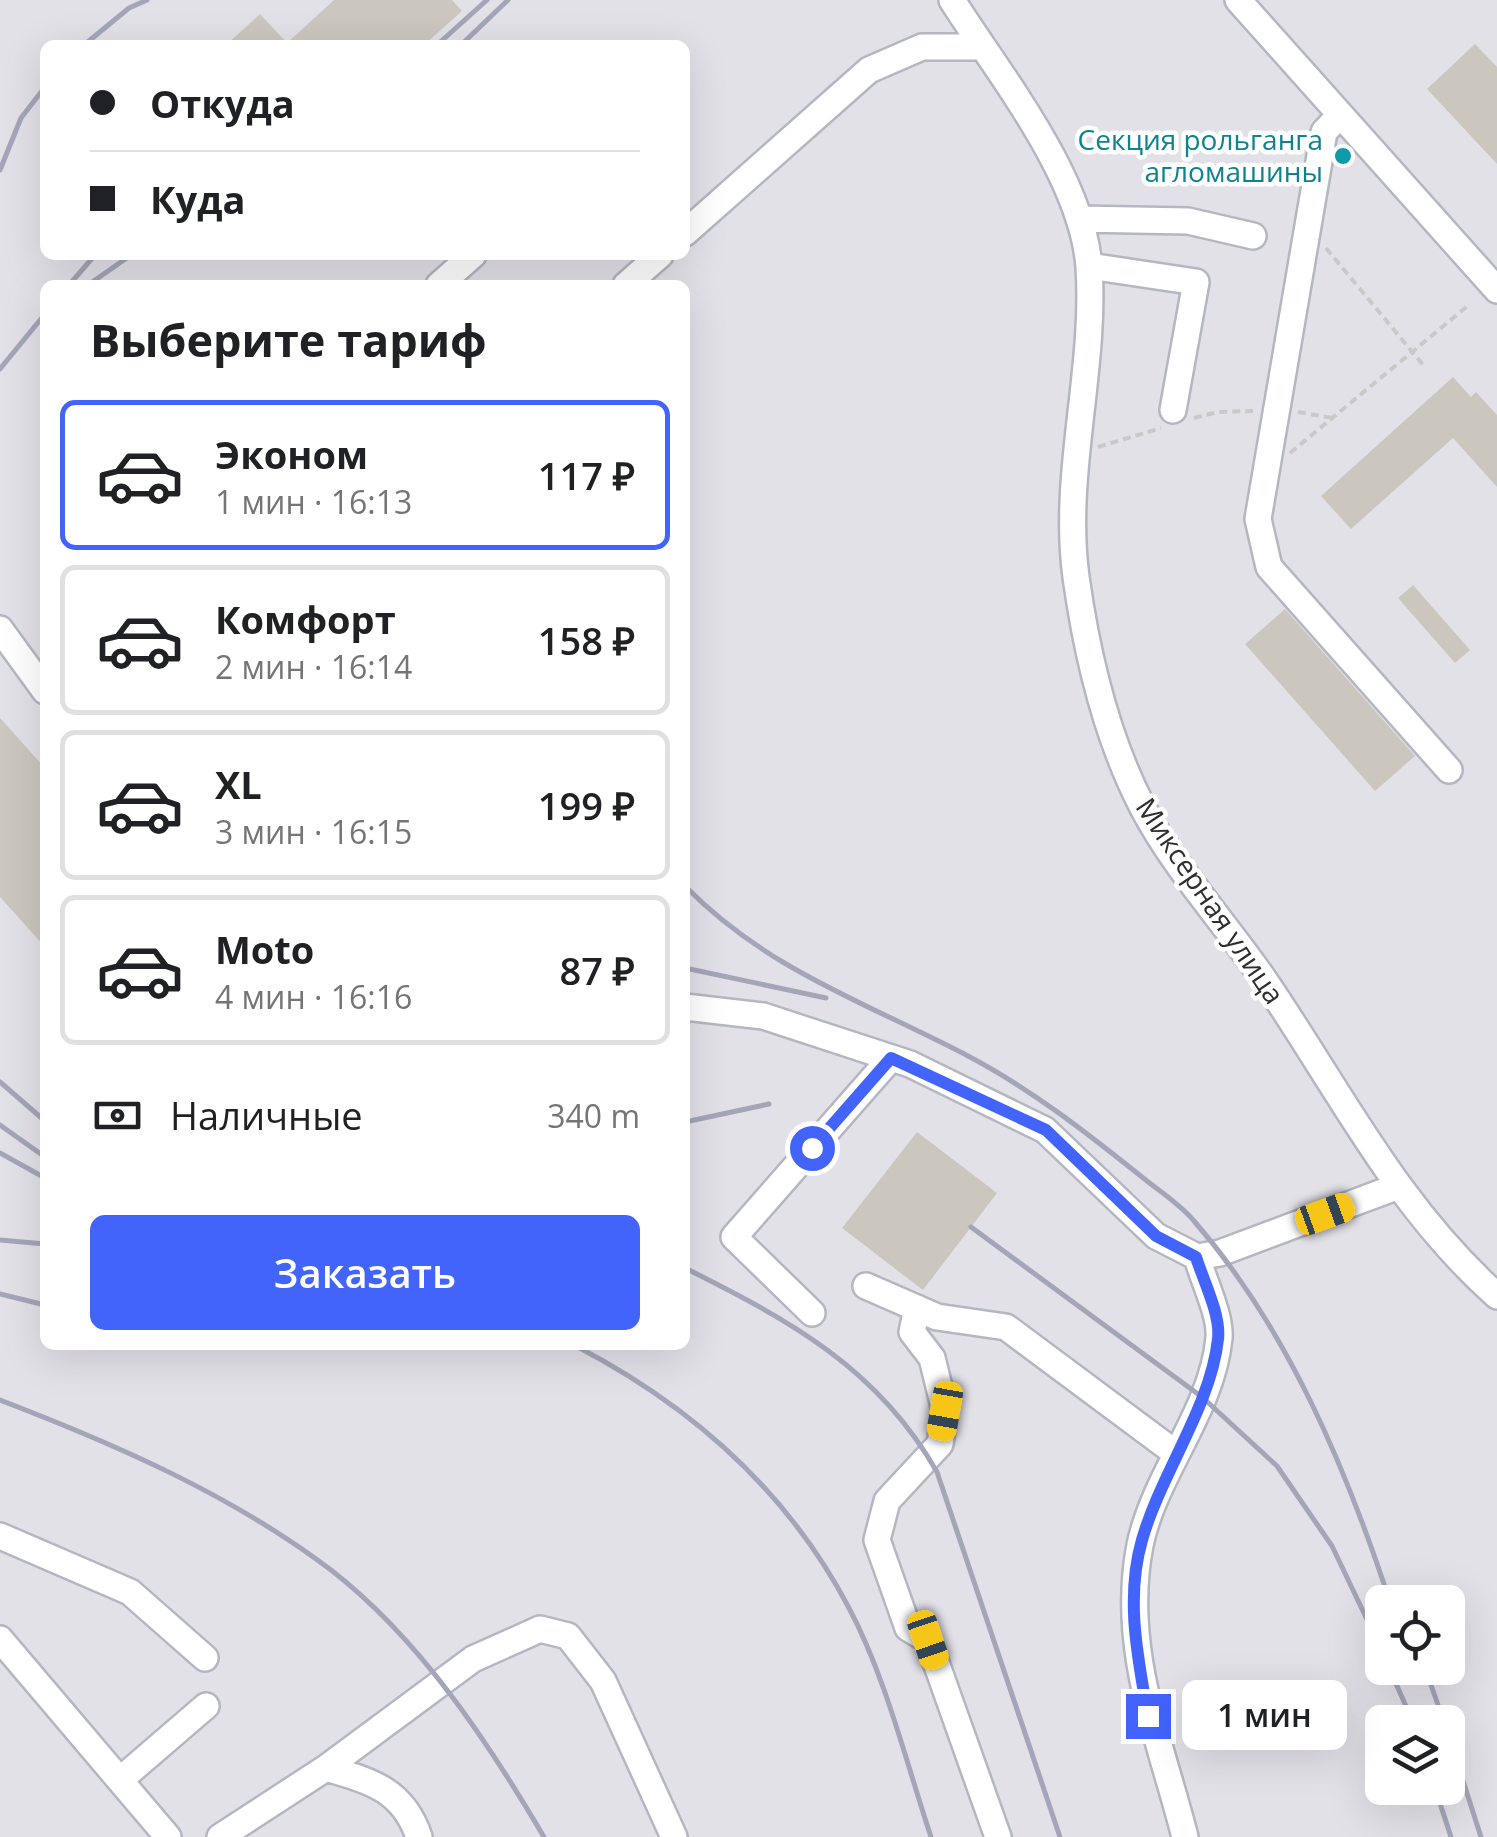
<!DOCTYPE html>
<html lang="ru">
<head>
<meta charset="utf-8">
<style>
  body { margin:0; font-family:"Open Sans",sans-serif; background:#f6f6f6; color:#202124; height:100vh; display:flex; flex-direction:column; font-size:38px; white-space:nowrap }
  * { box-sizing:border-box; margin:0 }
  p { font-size:32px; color:#757577 }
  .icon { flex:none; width:55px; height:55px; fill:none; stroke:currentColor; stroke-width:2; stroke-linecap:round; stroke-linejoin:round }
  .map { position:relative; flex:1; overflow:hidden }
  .drawer { position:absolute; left:40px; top:280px; width:650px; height:1070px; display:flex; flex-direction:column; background:#fff; border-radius:15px; box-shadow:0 10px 40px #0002 }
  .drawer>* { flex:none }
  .hud { position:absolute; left:40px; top:40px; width:650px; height:220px; border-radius:15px; box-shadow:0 10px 40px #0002; display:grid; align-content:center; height:220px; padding:0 50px; background:#fff }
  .tools { position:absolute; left:1365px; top:1585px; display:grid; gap:20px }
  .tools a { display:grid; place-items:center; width:100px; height:100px; border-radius:15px; background:#fff; box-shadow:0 10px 40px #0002; font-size:50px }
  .end { position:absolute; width:45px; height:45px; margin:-22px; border:12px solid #4264fb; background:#fff; box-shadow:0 0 0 5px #fff }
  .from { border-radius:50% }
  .bubble { position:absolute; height:70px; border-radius:15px; background:#fff; box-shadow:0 10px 40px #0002; font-size:32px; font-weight:600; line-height:70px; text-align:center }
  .car { position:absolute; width:30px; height:60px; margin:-30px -15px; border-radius:12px; box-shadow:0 0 8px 2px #0007; background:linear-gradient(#f5c518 24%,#345 0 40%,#f5c518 0 76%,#345 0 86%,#f5c518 0) }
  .hud b { display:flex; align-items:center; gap:35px; height:95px; font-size:38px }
  .hud b+b { border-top:2px solid #e0e0e0 }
  .hud i { width:25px; height:25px; background:#202124 }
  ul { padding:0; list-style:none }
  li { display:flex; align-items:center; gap:30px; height:150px; margin:0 20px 15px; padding:0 30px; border:5px solid #e0e0e0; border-radius:15px }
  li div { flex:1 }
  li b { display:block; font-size:38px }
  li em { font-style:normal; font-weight:600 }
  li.selected { border-color:#4264fb }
  li>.icon { width:90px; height:90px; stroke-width:1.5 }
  h2 { padding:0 50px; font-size:45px; line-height:120px }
  .pay { display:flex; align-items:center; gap:25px; height:110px; padding:0 50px; font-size:38px }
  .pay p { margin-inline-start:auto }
  .button { display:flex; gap:20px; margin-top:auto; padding:20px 50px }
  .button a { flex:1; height:115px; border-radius:15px; background:#4264fb; color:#fff; font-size:40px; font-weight:600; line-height:115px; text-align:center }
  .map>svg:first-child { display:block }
  .industrial { fill:#e3e1e8; fill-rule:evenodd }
  .building { fill:#cbc7bf }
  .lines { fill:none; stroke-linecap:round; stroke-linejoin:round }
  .minor-casing { stroke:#b4b7c1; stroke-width:30 }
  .path { stroke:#c9c9c9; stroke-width:4; stroke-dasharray:8 5; stroke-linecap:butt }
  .minor { stroke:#fff; stroke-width:25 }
  .rail { stroke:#a3a6b8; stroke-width:5 }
  .route { stroke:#4264fb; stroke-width:12 }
  .culture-dot { fill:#0f9aa8; stroke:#fff; stroke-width:4 }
  .labels { text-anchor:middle; stroke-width:9; stroke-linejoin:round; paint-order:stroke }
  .culture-label { font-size:28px; fill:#0d838f; stroke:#fff; text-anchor:end }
  .street-label { font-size:28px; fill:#2e2e2e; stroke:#fff }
</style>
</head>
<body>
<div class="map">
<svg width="1497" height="1837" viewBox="0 0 1497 1837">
  <rect width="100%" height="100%" fill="#efe9e1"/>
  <path class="industrial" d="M0,0H1497V1837H0ZM45,45H685V255H45ZM45,285H685V1345H45ZM1382,1602H1448V1668H1382ZM1382,1722H1448V1788H1382Z"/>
  <path class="building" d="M334,0H452L462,11L424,45H226L260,14L287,43Z
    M1475,44L1497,67V164L1427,89Z
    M1453,377L1471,397L1476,392L1497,415V487L1453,438L1351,529L1321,496Z
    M1413,585L1470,650L1455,663L1398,598Z
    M1285,609L1415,756L1375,791L1245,644Z
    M0,718L45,768V947L0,897Z
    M917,1132L997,1193L923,1290L842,1228Z"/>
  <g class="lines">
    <defs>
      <path id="minor" d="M952,0C1000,76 1082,176 1089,267C1096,370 1062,474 1076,577C1087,656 1106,737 1143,808C1175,869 1226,924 1265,981C1340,1091 1396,1206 1497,1296
        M1238,0L1497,290
        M1339,116L1324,132L1258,519L1269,567L1449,770
        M1079,219L1188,221L1253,236
        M685,233L869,70L922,47H982
        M1089,266L1196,282L1173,410
        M439,285L473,255
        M626,285L660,255
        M0,629L45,691
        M685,1007L763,1016L910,1064L1045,1130L1156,1236L1197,1257L1220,1253L1396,1187
        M866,1286L937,1317L1006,1327L1174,1452
        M917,1308L912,1332L932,1358L945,1411L940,1444L887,1501L877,1540L908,1628L928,1640L998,1837
        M812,1313L734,1237L891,1058
        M0,1536L130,1592L205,1658
        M0,1639L168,1837
        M326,1768C370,1781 403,1789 419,1837
        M120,1780L206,1706
        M220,1837L326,1768L473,1659L540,1629L568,1636L603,1681L674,1837
        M1185,1837C1160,1739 1120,1648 1140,1545C1155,1473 1212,1412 1219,1338C1221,1315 1203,1280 1197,1257"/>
    </defs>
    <use href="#minor" class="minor-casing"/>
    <path class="path" d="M1326,248L1424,366
      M1298,412L1333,418
      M1194,418L1217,412L1253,411
      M1098,447L1161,428
      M1290,453L1470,304"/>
    <use href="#minor" class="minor"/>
    <path class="rail" d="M84,45L129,8L147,0
      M437,45L487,0
      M461,45L508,0
      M0,170L21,118L45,87
      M69,285L95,255
      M88,285L131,255
      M0,369L45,314
      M685,886C767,970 867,1003 968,1056C1031,1089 1087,1133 1142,1177C1159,1191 1180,1204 1194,1221C1288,1329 1346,1468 1390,1602
      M685,968L826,998
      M0,1082L45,1121
      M685,1122L769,1104
      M0,1125L45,1157
      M0,1153L45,1178
      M971,1227L1202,1397L1277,1466L1332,1546L1382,1651
      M0,1240L45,1244
      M685,1268C789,1320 878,1368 937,1472L1060,1837
      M0,1294L45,1305
      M574,1345C692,1406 787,1490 849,1608C886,1678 906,1762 931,1837
      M0,1400C115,1444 232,1495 331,1570C420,1639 488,1742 544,1837
      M1389,1668L1413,1722
      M1425,1668L1444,1722
      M1448,1734L1481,1837
      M1435,1788L1451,1837"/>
  </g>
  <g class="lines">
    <path class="route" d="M812,1148L891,1058L1046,1130L1156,1236L1196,1257C1203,1280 1221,1315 1218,1339C1211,1406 1161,1473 1142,1540C1125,1599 1138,1658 1148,1716"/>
  </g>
  <circle class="culture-dot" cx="1343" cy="156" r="10"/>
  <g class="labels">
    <g class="culture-label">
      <text x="1323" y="150">Секция рольганга<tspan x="1323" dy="32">агломашины</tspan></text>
    </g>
    <g class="street-label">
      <text transform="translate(1210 901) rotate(56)" y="10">Миксерная улица</text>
    </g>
  </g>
</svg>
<div class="tools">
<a><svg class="icon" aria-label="locate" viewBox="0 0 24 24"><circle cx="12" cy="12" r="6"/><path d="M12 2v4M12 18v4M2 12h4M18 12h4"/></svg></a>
<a><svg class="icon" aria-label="layers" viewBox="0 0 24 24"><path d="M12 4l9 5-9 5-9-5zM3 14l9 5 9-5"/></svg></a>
</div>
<i class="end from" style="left:812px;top:1148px"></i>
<i class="end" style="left:1148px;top:1716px"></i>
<div class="bubble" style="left:1182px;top:1680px;width:165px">1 мин</div>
<i class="car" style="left:1325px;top:1214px;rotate:70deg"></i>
<i class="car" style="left:945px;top:1411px;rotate:190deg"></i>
<i class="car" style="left:928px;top:1640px;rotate:161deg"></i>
<div class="hud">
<b><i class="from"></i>Откуда</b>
<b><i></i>Куда</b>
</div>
<section class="drawer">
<h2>Выберите тариф</h2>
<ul>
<li class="selected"><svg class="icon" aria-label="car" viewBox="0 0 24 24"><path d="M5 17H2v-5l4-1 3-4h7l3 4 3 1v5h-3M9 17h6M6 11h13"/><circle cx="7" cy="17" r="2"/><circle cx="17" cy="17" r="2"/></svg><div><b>Эконом</b><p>1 мин · 16:13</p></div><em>117 ₽</em></li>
<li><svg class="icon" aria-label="car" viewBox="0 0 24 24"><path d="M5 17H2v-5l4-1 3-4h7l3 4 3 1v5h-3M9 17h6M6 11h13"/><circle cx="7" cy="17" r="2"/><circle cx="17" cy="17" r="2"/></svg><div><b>Комфорт</b><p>2 мин · 16:14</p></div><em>158 ₽</em></li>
<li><svg class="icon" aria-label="car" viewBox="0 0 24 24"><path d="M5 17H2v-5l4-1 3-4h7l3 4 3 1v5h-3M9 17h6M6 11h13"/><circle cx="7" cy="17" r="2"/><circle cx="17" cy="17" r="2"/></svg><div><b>XL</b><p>3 мин · 16:15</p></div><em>199 ₽</em></li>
<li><svg class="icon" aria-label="car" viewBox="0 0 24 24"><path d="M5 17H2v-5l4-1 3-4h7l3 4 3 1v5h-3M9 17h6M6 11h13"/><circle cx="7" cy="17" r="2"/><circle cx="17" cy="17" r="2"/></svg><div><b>Moto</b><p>4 мин · 16:16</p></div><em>87 ₽</em></li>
</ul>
<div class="pay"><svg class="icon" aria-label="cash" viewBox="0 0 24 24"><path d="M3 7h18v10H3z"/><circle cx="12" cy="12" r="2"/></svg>Наличные<p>340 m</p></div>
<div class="button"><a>Заказать</a></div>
</section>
</div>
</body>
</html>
